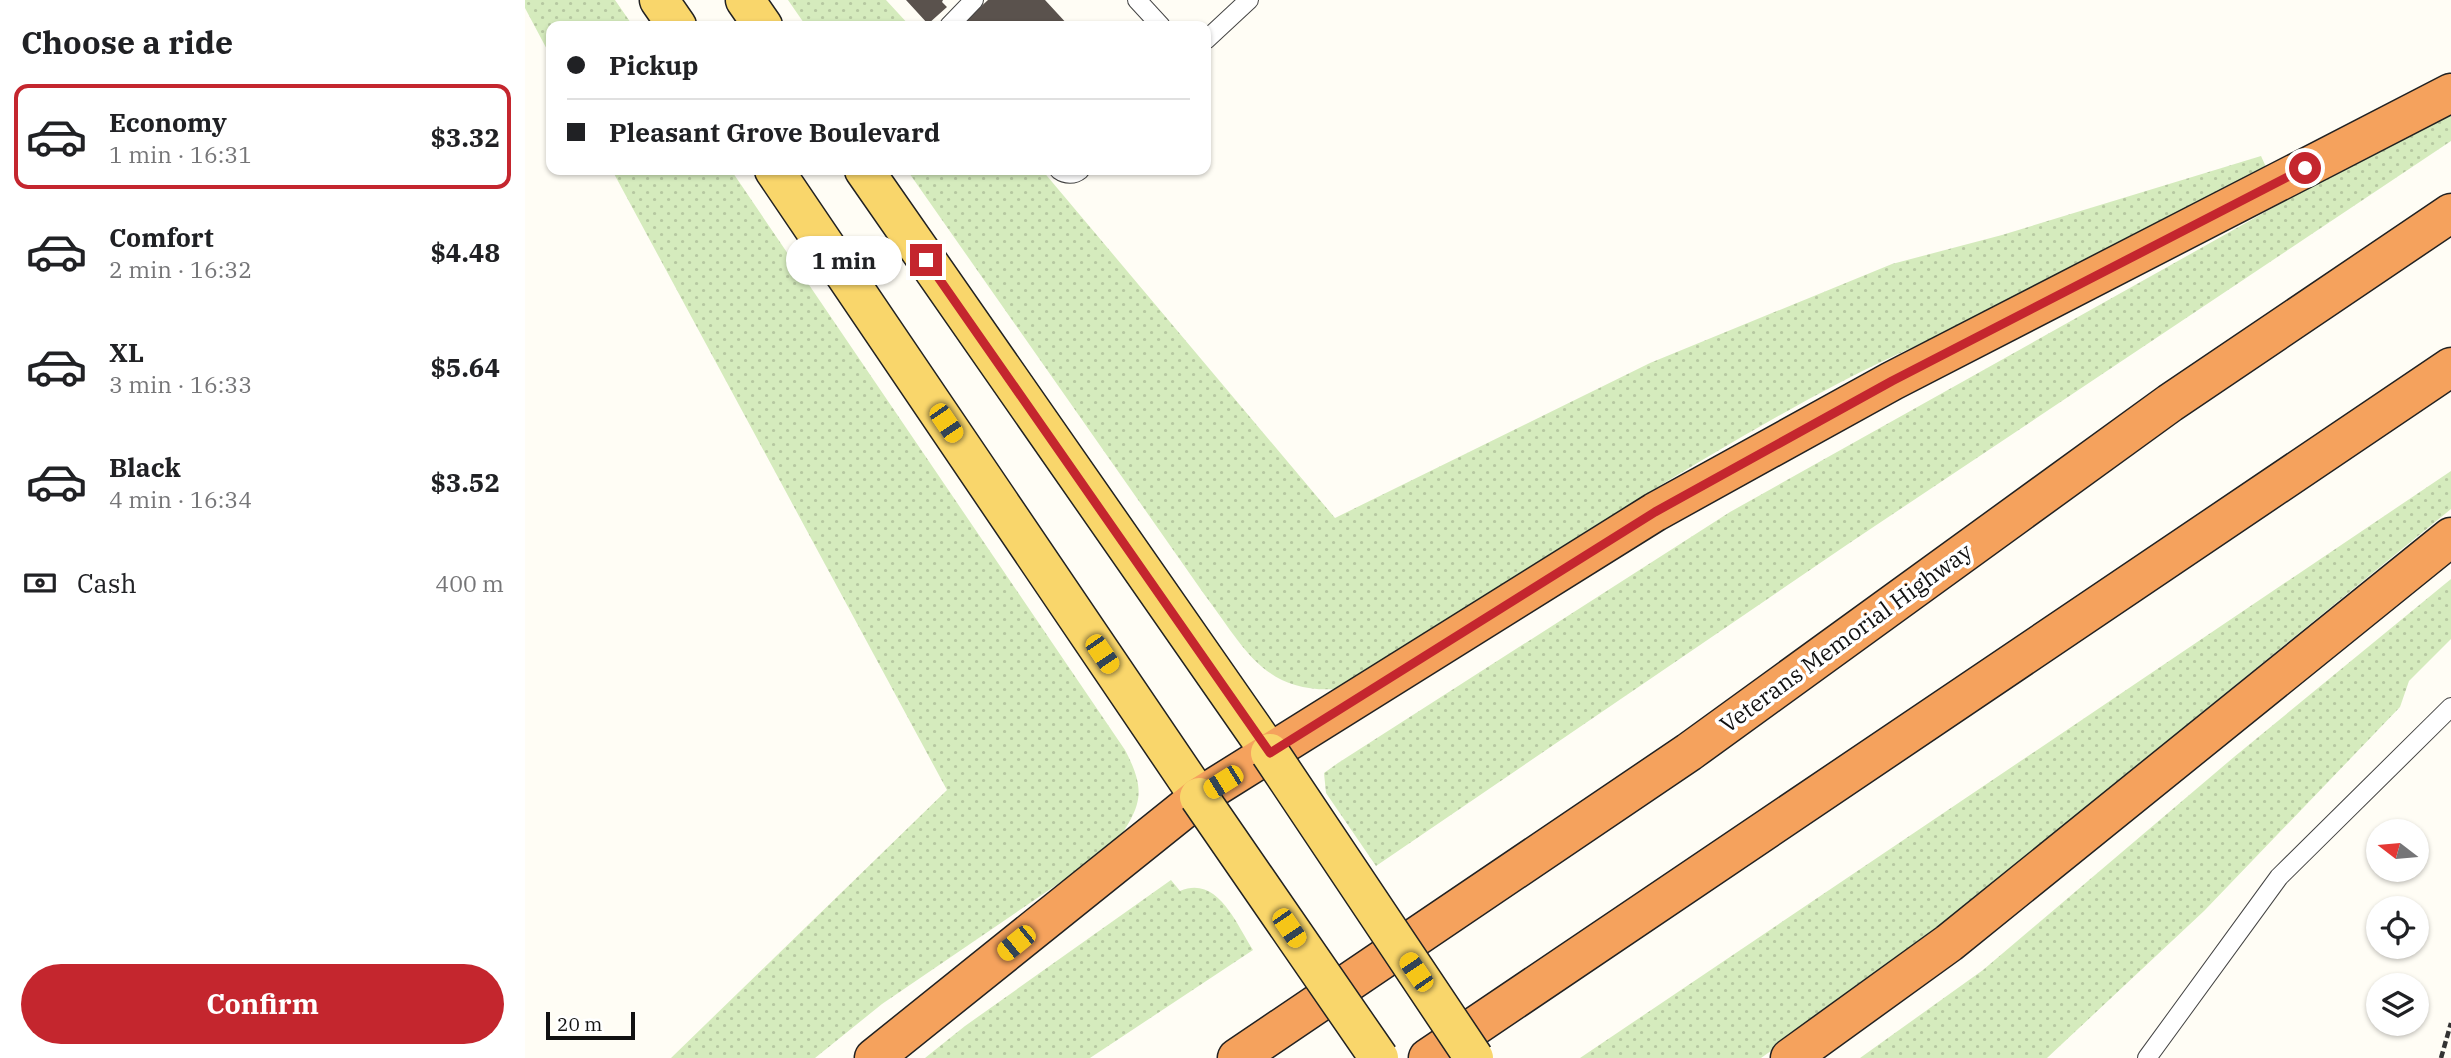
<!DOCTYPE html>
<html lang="en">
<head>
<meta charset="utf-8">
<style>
  body { margin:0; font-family:"IBM Plex Serif",serif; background:#f6f6f6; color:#202124; height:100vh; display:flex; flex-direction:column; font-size:26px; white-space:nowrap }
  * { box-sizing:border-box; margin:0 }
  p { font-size:23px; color:#757577 }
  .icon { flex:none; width:38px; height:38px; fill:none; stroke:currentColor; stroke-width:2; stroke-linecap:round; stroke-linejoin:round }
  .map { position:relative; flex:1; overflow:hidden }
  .panel { display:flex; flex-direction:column; background:#fff; width:525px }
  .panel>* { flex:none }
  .guide { position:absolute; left:21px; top:21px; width:665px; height:154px; border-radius:14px; box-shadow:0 2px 5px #0004; display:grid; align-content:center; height:154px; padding:0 21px; background:#fff }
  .needle { width:46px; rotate:286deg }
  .buttons { position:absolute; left:1841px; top:819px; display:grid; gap:14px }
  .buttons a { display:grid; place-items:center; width:63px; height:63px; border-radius:50%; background:#fff; box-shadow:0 2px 5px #0004; font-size:35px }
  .scale { position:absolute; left:21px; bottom:18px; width:89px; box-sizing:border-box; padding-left:7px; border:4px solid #111; border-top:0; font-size:19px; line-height:24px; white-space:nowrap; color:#111; -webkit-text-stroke:5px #fff; paint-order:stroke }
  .end { position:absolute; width:32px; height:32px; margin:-16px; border:9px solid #c4262e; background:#fff; box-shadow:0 0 0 4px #fff }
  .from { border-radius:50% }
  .bubble { position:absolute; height:49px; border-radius:24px; background:#fff; box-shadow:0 2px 5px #0004; font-size:23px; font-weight:700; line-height:49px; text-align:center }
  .car { position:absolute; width:21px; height:42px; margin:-21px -10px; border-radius:9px; box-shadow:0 0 5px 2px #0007; background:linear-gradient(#f5c518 24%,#345 0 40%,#f5c518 0 76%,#345 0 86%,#f5c518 0) }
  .guide b { display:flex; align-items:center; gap:24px; height:66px; font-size:26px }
  .guide b+b { border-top:2px solid #e0e0e0 }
  .guide i { width:18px; height:18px; background:#202124 }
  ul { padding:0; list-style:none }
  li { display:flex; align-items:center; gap:21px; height:105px; margin:0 14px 10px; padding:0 7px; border:4px solid transparent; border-radius:14px }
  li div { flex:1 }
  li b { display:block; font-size:26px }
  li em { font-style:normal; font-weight:700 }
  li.on { border-color:#c4262e }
  li>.icon { width:63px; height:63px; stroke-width:1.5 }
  h2 { padding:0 21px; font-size:32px; line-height:84px }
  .pay { display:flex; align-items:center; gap:18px; height:77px; padding:0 21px; font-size:26px }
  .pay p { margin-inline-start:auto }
  .button { display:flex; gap:14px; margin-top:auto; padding:14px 21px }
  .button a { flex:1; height:80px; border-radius:42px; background:#c4262e; color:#fff; font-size:28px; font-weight:700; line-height:80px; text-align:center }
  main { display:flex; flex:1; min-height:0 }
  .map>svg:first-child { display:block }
  .park { fill:url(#park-dots) }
  .building { fill:#5a524d }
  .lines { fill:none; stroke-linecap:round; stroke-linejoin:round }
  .service-casing { stroke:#444; stroke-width:20 }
  .primary-casing { stroke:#222; stroke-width:41 }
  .motorway-casing { stroke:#222; stroke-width:41 }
  .path { stroke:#333; stroke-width:4.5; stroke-dasharray:7 3.5; stroke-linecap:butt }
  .service { stroke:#fff; stroke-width:18 }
  .primary { stroke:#f9d66b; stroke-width:38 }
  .motorway { stroke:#f5a25d; stroke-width:38 }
  .primary-bridge-casing { stroke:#222; stroke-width:41; stroke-linecap:butt }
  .primary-bridge { stroke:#f9d66b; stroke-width:38 }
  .route { stroke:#c4262e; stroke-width:9 }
  .labels { text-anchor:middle; stroke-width:7; stroke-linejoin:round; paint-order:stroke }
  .street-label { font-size:23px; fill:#111; stroke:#fff }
</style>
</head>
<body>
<main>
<section class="panel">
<h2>Choose a ride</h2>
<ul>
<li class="on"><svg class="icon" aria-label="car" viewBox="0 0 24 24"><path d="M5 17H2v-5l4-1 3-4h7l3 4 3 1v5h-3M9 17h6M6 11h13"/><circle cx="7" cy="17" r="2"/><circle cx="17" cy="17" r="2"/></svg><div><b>Economy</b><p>1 min · 16:31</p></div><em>$3.32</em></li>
<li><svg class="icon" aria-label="car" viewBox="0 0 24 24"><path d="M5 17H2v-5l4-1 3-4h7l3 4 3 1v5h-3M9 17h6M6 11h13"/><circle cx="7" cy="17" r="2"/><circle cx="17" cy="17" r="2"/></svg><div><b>Comfort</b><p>2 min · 16:32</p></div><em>$4.48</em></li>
<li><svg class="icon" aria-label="car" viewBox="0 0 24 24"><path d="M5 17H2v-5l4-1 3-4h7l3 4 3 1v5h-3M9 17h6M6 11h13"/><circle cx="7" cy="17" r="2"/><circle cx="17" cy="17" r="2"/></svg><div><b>XL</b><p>3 min · 16:33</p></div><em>$5.64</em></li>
<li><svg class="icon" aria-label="car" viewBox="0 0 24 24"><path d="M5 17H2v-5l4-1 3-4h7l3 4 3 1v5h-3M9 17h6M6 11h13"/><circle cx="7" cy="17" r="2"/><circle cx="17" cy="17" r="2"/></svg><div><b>Black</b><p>4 min · 16:34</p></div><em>$3.52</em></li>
</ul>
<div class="pay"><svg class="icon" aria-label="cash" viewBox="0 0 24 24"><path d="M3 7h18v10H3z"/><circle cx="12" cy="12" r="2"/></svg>Cash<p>400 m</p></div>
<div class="button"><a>Confirm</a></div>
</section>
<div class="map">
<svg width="1926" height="1058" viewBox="0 0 1926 1058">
  <defs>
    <pattern id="park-dots" width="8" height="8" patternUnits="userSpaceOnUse" patternTransform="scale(1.75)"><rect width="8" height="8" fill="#d5ebbd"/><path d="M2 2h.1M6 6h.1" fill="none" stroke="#b6c8a1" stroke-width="1.8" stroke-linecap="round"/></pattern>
  </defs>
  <rect width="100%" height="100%" fill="#fffdf5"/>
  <path class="park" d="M0,0H90L108,26H26V57L0,8Z
    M263,0H361L385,26H281Z
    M1926,108V141L1326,542L851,866L801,793L799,773L813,763L1205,512Z
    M1736,156L1741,167C1658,212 1576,259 1491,300C1433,328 1373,352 1316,382C1142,473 981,586 814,689C738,694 720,648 679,594L382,170H517L810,518L1125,363L1367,264L1477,235Z
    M87,170H206L600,750C623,794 615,806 590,845L357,1004L290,1058H146L422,790Z
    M1926,471V509L1373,961L1236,1058H1055Z
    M1926,579V639L1884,681L1875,707L1679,911L1522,1058H1335L1458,970L1709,757Z
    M646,880L655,891C693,875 711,924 728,950L565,1058H400L440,1026Z"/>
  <path class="building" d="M381,0H418L417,2L422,7L403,24Z
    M463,0H520L544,26H435Z"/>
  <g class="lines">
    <defs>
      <path id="service" d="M612,0L636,26
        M424,26L449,0
        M681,40L724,0
        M534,170C541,175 549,175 555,170
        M1622,1058L1754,877L1926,707"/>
      <path id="primary" d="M134,0L152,26
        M220,0L238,26
        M249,170L674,797
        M339,170L745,753"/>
      <path id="motorway" d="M349,1058L674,797L1130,512L1367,381L1926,93
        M712,1058L1164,752L1645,403L1926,213
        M903,1058L1926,367
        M1265,1058L1424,943L1926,537"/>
    </defs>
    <use href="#service" class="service-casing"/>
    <use href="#primary" class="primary-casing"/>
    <use href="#motorway" class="motorway-casing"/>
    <path class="path" d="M1916,1058L1926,1023"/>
    <use href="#service" class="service"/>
    <use href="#primary" class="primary"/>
    <use href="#motorway" class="motorway"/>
    <defs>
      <path id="primary-bridge" d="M745,753L949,1058
        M674,797L854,1058"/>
    </defs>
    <use href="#primary-bridge" class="primary-bridge-casing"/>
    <use href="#primary-bridge" class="primary-bridge"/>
  </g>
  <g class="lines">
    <path class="route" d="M401,260L745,753L1130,512L1367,381L1780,168"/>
  </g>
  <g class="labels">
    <g class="street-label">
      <text transform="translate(1321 638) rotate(-36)" y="8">Veterans Memorial Highway</text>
    </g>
  </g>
</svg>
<div class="buttons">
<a><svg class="needle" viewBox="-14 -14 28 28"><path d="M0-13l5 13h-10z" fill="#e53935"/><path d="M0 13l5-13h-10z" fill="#757577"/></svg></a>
<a><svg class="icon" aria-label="locate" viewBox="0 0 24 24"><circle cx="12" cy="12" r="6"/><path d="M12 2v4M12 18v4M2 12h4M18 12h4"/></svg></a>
<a><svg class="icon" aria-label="layers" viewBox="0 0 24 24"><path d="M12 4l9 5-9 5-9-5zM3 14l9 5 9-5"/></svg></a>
</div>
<div class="scale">20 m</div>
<i class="end from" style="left:1780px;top:168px"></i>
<i class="end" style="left:401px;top:260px"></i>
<div class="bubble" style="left:261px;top:236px;width:116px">1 min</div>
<i class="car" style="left:421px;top:423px;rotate:146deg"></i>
<i class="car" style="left:577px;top:654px;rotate:146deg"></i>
<i class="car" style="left:698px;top:782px;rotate:238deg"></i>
<i class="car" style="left:764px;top:928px;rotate:146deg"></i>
<i class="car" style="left:491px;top:943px;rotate:231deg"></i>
<i class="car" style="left:891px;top:972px;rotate:326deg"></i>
<div class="guide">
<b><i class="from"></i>Pickup</b>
<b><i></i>Pleasant Grove Boulevard</b>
</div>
</div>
</main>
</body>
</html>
